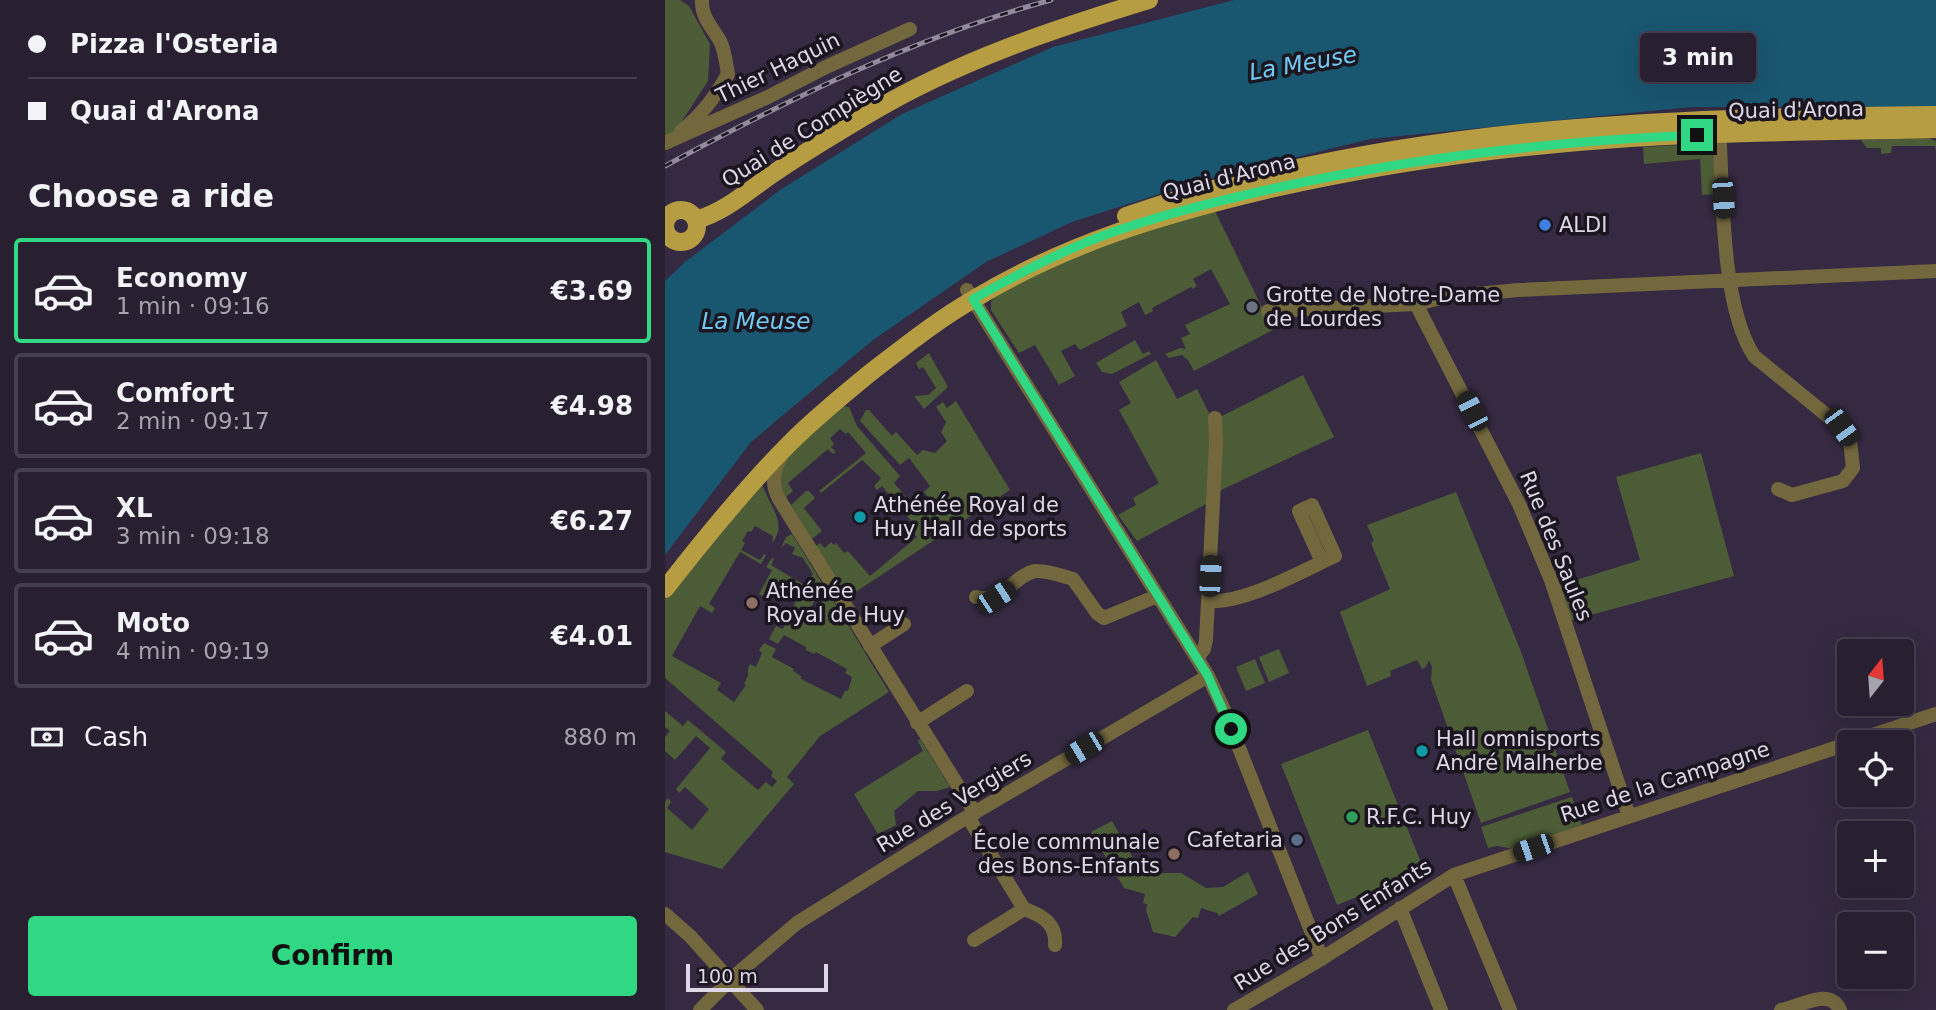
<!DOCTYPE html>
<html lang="en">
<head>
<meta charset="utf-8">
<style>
  body { margin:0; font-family:"DejaVu Sans",sans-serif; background:#302839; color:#f1f3f6; height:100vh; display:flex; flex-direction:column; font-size:26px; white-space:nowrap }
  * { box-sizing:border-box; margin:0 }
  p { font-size:23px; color:#a5a3ab }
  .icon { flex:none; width:38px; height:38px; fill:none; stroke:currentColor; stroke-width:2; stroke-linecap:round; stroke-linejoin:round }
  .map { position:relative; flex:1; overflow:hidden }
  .drawer { display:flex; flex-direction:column; background:#282031; width:665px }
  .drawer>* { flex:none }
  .banner { display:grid; align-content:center; height:154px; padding:0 28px; background:#282031 }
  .needle { width:46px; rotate:17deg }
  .fabs { position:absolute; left:1172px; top:639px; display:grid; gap:14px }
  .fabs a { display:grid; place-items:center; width:77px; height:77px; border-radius:7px; background:#282031; box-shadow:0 7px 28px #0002,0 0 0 2px #443e4d; font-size:35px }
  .scale { position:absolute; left:21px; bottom:18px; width:142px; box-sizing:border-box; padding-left:7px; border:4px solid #ded7e6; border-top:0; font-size:19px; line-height:24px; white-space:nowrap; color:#ded7e6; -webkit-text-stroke:5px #1a151f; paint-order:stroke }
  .end { position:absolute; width:32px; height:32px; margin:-16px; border:9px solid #30d883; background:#111; box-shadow:0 0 0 4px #111 }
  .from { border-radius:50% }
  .bubble { position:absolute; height:49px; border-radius:7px; background:#282031; box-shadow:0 7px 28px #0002,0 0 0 2px #443e4d; font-size:23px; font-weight:800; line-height:49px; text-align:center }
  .car { position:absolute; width:21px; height:42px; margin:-21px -10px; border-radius:9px; box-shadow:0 0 5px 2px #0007; background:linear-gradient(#222 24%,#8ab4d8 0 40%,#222 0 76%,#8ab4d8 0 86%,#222 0) }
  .banner b { display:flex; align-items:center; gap:24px; height:66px; font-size:26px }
  .banner b+b { border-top:2px solid #443e4d }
  .banner i { width:18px; height:18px; background:#f1f3f6 }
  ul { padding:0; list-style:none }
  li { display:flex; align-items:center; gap:21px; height:105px; margin:0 14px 10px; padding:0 14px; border:4px solid #443e4d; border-radius:7px }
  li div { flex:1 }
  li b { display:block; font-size:26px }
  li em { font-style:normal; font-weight:800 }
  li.on { border-color:#30d883 }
  li>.icon { width:63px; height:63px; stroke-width:1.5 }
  h2 { padding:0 28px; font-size:32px; line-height:84px }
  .pay { display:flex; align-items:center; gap:18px; height:77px; padding:0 28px; font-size:26px }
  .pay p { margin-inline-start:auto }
  .button { display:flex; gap:14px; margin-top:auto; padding:14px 28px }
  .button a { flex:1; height:80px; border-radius:7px; background:#30d883; color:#111; font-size:28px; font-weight:800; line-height:80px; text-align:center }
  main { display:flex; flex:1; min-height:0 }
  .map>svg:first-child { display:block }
  .green { fill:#4c5c37 }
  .water { fill:#195670 }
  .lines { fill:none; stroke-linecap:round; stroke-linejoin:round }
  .minor { stroke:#73673e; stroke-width:14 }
  .major { stroke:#b69d42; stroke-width:18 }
  .rail-casing { stroke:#928a9c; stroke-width:5 }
  .rail { stroke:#1a151f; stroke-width:2.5; stroke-dasharray:8; stroke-linecap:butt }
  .route { stroke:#30d883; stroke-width:9 }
  .shop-dot { fill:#3f7fe0; stroke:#1a151f; stroke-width:2.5 }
  .worship-dot { fill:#6b7280; stroke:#1a151f; stroke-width:2.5 }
  .culture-dot { fill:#0f9aa8; stroke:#1a151f; stroke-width:2.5 }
  .education-dot { fill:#8d6e63; stroke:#1a151f; stroke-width:2.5 }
  .leisure-dot { fill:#2e9e5b; stroke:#1a151f; stroke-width:2.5 }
  .service-dot { fill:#5c6f8a; stroke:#1a151f; stroke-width:2.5 }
  .labels { text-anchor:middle; stroke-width:7; stroke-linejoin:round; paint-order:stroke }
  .street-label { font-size:21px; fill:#ded7e6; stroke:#1a151f }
  .poi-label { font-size:21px; fill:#ded7e6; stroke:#1a151f; text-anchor:start }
  .water-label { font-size:23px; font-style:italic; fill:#72cbf5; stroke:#1a151f }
</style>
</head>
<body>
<main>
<section class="drawer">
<div class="banner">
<b><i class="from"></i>Pizza l'Osteria</b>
<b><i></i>Quai d'Arona</b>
</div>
<h2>Choose a ride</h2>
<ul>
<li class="on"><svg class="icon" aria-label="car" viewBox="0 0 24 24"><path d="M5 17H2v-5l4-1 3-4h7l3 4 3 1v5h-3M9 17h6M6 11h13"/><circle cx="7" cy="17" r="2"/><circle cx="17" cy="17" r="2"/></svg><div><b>Economy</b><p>1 min · 09:16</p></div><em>€3.69</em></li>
<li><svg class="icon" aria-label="car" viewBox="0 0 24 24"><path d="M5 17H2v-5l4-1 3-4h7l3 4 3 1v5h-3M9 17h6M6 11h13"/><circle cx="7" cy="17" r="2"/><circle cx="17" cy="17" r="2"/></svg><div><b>Comfort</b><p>2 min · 09:17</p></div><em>€4.98</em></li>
<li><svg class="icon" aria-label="car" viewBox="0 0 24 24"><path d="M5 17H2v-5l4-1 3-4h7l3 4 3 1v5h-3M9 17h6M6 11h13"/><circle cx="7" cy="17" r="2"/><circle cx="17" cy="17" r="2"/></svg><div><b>XL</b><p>3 min · 09:18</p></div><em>€6.27</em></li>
<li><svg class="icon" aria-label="car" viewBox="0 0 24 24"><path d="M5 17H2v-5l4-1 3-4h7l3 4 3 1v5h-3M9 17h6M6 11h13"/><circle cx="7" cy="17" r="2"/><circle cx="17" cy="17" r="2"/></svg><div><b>Moto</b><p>4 min · 09:19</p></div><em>€4.01</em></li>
</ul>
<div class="pay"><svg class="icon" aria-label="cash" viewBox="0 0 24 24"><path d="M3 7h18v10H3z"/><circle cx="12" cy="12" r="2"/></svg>Cash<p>880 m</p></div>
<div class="button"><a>Confirm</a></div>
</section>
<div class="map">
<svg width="1271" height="1010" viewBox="0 0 1271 1010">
  <rect width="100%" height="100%" fill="#352a41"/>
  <path class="green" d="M0,0H15L24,6L45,44L43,81L6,138L0,142Z
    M1264,138L1271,141V152L1270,146H1227L1226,153L1216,154V148H1202L1196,140Z
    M1032,144L1039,146L1050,158L1052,194L1037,195L1035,159L979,164L978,147Z
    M550,211L608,330L529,371L523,360L517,355L504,358L500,354L515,348L521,349L516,338L525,334L520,325L565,304L546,269L528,279L532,286L528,289L526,287L487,308L488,311L480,315L474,302L456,312L462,326L415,350L410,344L396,351L410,376L394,385L370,345L354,353L326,310V302L332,293L410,255L471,231Z
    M470,340L478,354L484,351L486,354L447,374L437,372L431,363Z
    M264,353L283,387L259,409L249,396L263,395L271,388L258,367L254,369L251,363Z
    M491,360L512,399L532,389L546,417L545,502L472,541L453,515L471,505L468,498L494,483L454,410L466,403L454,382Z
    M638,375L669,437L554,491L553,418Z
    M291,401L345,490L183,597L151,546L155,543L160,548L166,542L169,545L171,543L179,553L183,551L205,576L252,537L247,532L252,528L217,486L212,490L209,486L216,478L197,460L156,493L154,491L201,453L183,432L181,434L175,429L165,438L169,444L166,447L171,452L168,454L163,449L123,483L128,491L121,497L113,483L119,459L175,406L184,407L192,426L235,476L229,483L251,509L264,498L259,492L265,486L244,458L235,465L195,421L201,410H204L227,436L231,432L252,455L258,450L270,453L282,441L276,432L281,422L271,407L278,402L282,408Z
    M1036,453L1069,576L900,622L889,587L975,560L951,477Z
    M97,484C103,504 124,523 107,543L108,536L90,526L86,532L83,531L77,541L80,543L76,550L95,560L99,554L101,555L96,564L75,552L44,604L50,608L47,613L35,606L7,656L56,683L52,690L69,702L81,685L79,684L83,675V668L85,664L91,667L97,653L94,650L99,643L111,649L107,657L129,669L128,671L136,676V679L176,699L180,691H183L187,677L180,673L182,669L151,652L149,654L141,650V647L119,635L113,644L104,639L111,626L118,629L131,601L127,599L131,590L117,583L113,589L106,586L100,597L94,594L107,570L101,567L107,558L109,559L106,565L141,586L148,574L138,558L127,554L130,548L121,543L116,548L121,537L127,534L160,588L153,595L143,612L149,615L157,601L166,597L224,692L155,736L122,777L129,784L57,869L0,852V802L3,798L6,802L2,808L27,830L44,809L20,787L14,793L11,789L45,748L31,736L10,760L0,751V737L5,731L0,727V711L18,726L23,720L61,752L56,759L93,790L101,782L107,787L112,781L106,776L108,772L0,678V597Z
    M141,491H144L150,498L139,508L157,531L147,539L126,505Z
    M791,492L855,649L905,792L816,823L766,680L767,667L764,660L761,667L757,669L752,660L725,671L726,676L702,686L675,612L725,589L706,543L709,541L702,525Z
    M614,649L624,673L604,682L594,657Z
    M590,659L600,683L581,691L571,667Z
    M703,730L759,870L672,905L616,764Z
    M255,739L285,787L272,791H253L229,811L231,825L213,834L189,794L258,751L253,741Z
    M907,797L917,825L849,849L832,846L823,848L816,827Z
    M447,821L472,865L488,873H516L541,888L558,887L583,872L593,894L554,916L552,913L536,908L533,918L528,917L510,937L488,932L481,910L482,904L478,903L480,894L459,888L426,832Z"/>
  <path class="water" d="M569,0H1271V107H1026L705,139L535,181L407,222L321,262L208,340L86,442L0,555V281L20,262L115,190L237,114L388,47Z"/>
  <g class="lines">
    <path class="minor" d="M1054,124C1058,188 1055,304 1089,356L1176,427L1185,440L1188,468L1178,481L1127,495L1113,489
      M16,131C37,115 50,97 63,74C61,64 60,50 55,41C47,27 36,17 37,0
      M0,143L103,97L161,67L245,29
      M0,216L2,218
      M302,290L543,676L560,712L657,959
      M603,311L751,304
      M116,457C108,472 106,484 114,499L310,813
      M311,597C340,604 348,575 370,571C381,570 398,576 408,579L432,613L439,618L492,596
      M544,601C579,604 637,571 670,556L647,505L634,511L657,562
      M205,646L239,624
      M532,658L539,649L541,640L551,443L550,418
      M252,723L302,691
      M1187,742L1271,714
      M964,816L886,580L854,504L751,304L780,297L853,290L1271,271
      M303,817L359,909C377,915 392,924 390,945
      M789,875L845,1010
      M735,908L776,1010
      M0,914L25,936L92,1010
      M309,940L359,909
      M35,1010L66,979L132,923L297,820L543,676
      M569,1010L648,964L789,875L1185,743
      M1116,1010C1135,1007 1165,986 1175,1010"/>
    <path class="major" d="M0 226a16 16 0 1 1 32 0a16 16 0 1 1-32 0Z
      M461,216C720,126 999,117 1271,115
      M31,220C62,211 85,189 112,171C143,150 175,131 207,112C293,61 389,29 484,0
      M0,589C39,539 80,488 125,443C150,418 178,395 205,373C239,347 272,320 309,299C402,243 496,215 601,190C720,163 843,146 966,138C1067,131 1169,132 1271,129"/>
    <defs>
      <path id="rail" d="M0,166C124,99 250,37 386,0"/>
    </defs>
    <use href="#rail" class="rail-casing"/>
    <use href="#rail" class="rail"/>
  </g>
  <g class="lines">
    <path class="route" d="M566,729L543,676L308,299C350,276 392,253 437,236C491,216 549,202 606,189C746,158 888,141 1032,135"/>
  </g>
  <circle class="shop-dot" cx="880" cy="225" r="7"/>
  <circle class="worship-dot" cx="587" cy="307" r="7"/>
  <g class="culture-dot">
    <circle cx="195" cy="517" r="7"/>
    <circle cx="757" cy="751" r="7"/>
  </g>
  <g class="education-dot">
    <circle cx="87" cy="603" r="7"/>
    <circle cx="509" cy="854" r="7"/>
  </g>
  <circle class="leisure-dot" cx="687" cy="817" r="7"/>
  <circle class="service-dot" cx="632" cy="840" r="7"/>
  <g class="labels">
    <g class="street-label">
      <text transform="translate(113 68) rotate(-26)" y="7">Thier Haquin</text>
      <text transform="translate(1131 110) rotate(-1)" y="7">Quai d'Arona</text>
      <text transform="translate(147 127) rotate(-32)" y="7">Quai de Compiègne</text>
      <text transform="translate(564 177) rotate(-14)" y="7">Quai d'Arona</text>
      <text transform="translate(891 546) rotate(68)" y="7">Rue des Saules</text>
      <text transform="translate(1000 782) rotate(-18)" y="7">Rue de la Campagne</text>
      <text transform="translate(289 802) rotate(-31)" y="7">Rue des Vergiers</text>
      <text transform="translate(668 925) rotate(-32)" y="7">Rue des Bons Enfants</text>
    </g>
    <g class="poi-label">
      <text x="894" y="232">ALDI</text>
      <text x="601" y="302">Grotte de Notre-Dame<tspan x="601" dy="24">de Lourdes</tspan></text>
      <text x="209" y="512">Athénée Royal de<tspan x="209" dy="24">Huy Hall de sports</tspan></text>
      <text x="101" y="598">Athénée<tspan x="101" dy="24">Royal de Huy</tspan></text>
      <text x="771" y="746">Hall omnisports<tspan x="771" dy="24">André Malherbe</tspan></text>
      <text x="701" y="824">R.F.C. Huy</text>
      <text x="618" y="847" text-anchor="end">Cafetaria</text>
      <text x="495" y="849" text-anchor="end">École communale<tspan x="495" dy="24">des Bons-Enfants</tspan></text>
    </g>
    <g class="water-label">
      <text transform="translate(638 63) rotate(-10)" y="8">La Meuse</text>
      <text x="91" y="329">La Meuse</text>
    </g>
  </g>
</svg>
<div class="fabs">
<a><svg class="needle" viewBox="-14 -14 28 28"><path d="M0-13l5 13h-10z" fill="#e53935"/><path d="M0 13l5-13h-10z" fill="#a5a3ab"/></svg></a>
<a><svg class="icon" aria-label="locate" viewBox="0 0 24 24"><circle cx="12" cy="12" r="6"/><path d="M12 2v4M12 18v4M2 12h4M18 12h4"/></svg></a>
<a>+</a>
<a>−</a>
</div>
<div class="scale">100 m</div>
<i class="end from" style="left:566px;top:729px"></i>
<i class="end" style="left:1032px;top:135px"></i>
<div class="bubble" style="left:975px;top:33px;width:116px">3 min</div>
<i class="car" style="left:1058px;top:198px;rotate:176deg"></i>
<i class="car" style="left:807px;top:411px;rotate:333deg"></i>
<i class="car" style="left:1176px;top:427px;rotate:144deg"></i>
<i class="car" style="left:545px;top:576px;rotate:3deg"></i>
<i class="car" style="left:331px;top:597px;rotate:57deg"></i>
<i class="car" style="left:419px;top:748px;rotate:239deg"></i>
<i class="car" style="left:868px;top:848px;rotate:251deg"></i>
</div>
</main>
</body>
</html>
